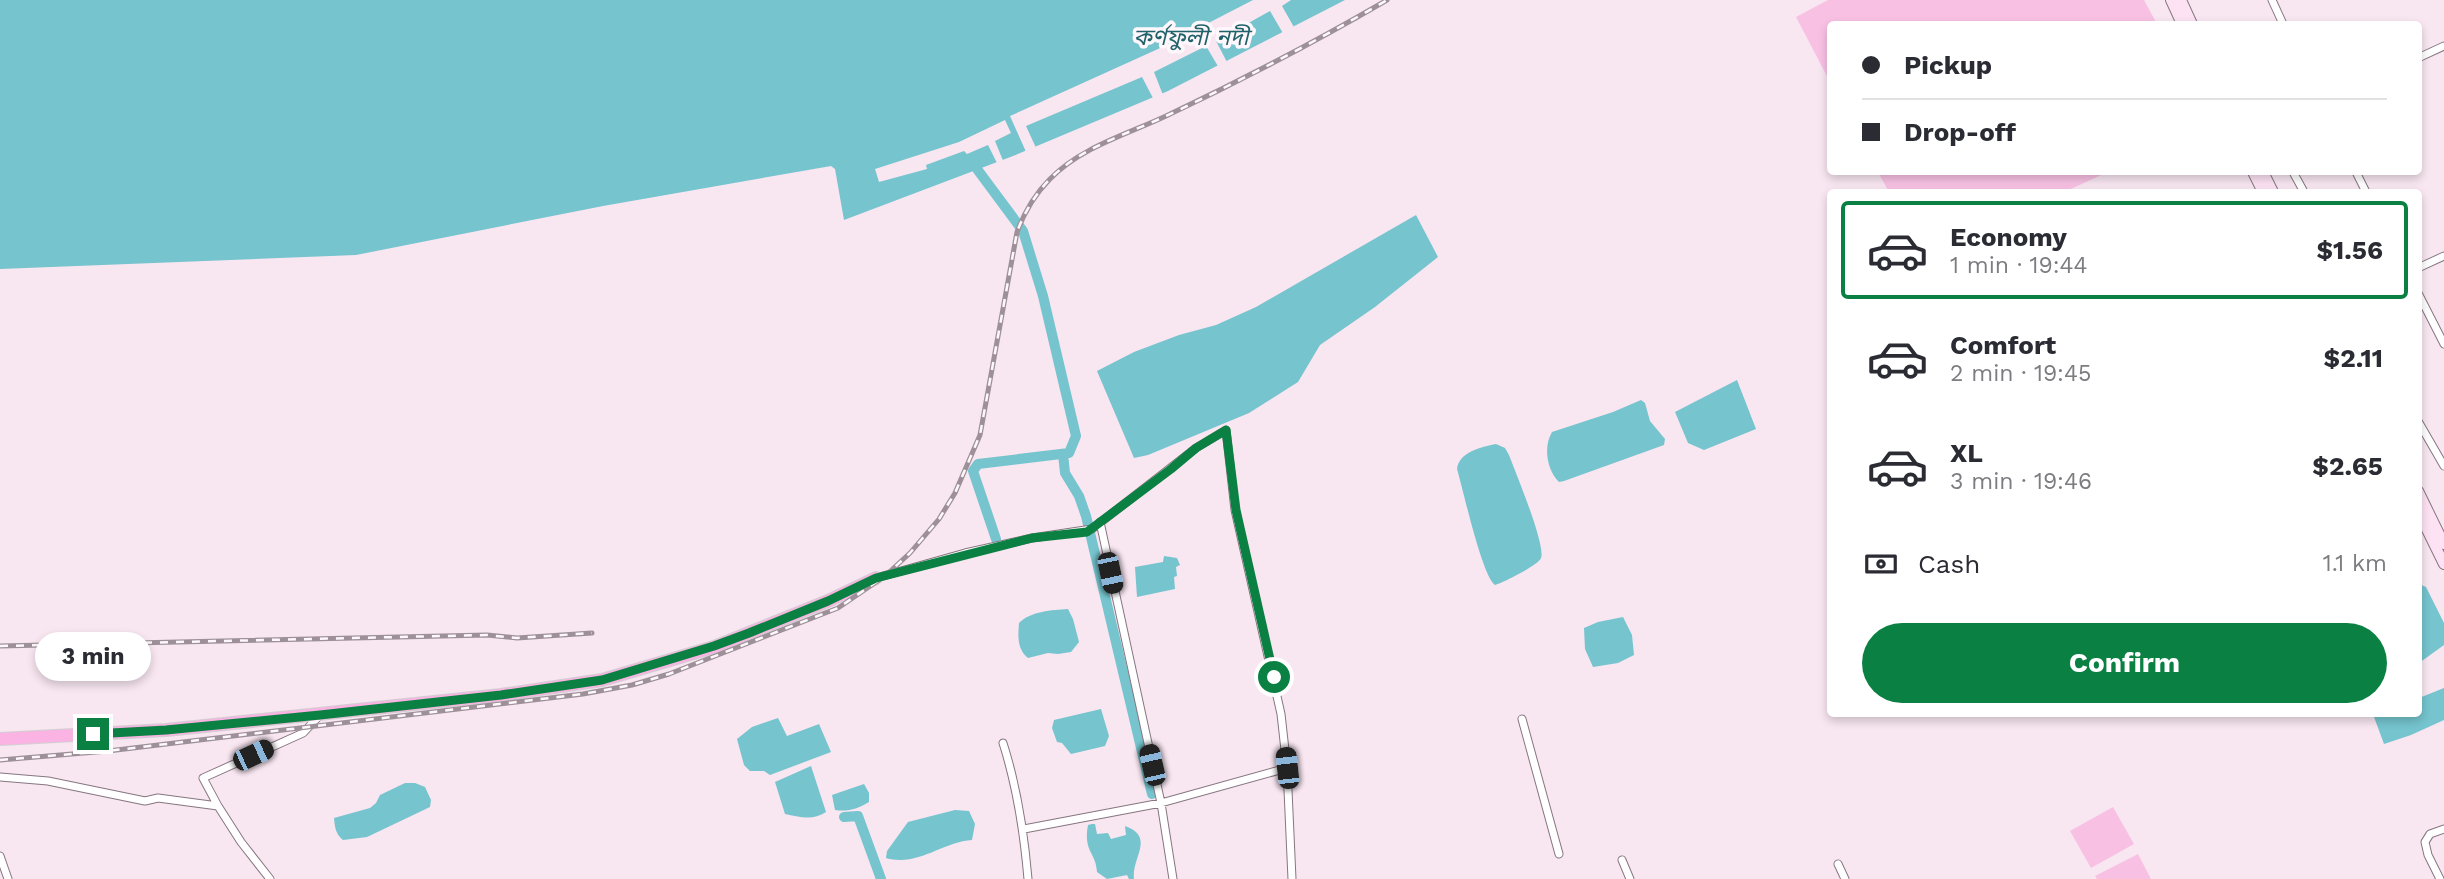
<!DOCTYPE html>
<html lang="en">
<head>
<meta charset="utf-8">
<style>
  body { margin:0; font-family:"Work Sans","Noto Sans Bengali",sans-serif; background:#f2f2f3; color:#2b2b33; height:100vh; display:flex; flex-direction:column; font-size:26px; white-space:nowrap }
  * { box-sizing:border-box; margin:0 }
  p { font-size:23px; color:#7c7c81 }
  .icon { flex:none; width:38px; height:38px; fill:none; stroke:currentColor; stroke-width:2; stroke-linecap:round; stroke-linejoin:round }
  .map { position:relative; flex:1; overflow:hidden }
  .details { position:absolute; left:1827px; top:189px; width:595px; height:528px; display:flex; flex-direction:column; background:#fff; border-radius:7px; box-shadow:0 4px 10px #0003 }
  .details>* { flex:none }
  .banner { position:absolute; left:1827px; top:21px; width:595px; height:154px; border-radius:7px; box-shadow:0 4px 10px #0003; display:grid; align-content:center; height:154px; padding:0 35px; background:#fff }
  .end { position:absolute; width:32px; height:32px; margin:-16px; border:9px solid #0b8043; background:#fff; box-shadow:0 0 0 4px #fff }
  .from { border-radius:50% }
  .bubble { position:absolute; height:49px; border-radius:24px; background:#fff; box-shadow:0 4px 10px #0003; font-size:23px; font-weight:700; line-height:49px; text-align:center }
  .car { position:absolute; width:21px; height:42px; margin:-21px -10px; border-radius:9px; box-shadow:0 0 5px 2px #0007; background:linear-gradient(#222 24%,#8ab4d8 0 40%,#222 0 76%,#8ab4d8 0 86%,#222 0) }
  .banner b { display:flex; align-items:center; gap:24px; height:66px; font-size:26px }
  .banner b+b { border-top:2px solid #e1e1e2 }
  .banner i { width:18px; height:18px; background:#2b2b33 }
  ul { padding:12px 0 0; list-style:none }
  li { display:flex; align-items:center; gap:21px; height:98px; margin:0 14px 10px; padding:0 21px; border:4px solid transparent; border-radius:7px }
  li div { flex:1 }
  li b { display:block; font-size:26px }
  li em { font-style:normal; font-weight:700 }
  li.on { border-color:#0b8043 }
  li>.icon { width:63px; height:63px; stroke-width:1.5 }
  .pay { display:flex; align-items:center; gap:18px; height:77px; padding:0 35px; font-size:26px }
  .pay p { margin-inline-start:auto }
  .action { display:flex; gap:14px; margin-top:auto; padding:14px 35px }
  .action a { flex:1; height:80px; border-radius:42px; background:#0b8043; color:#fff; font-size:28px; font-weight:700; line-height:80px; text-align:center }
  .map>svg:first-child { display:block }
  .green { fill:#f8c1e4 }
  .water { fill:#75c4ce }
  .pier { fill:#f8e6f1 }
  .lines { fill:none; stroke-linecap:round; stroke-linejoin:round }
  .canal { stroke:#75c4ce; stroke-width:10 }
  .minor-casing { stroke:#867680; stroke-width:9 }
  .secondary-casing { stroke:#867680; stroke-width:12 }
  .trunk-casing { stroke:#d1d0d1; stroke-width:14 }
  .minor { stroke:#fff; stroke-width:7 }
  .secondary { stroke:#fde2f4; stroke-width:10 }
  .trunk { stroke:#fab3e2; stroke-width:12 }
  .rail-casing { stroke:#9d9098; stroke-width:5 }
  .rail { stroke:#fef7fb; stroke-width:2.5; stroke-dasharray:8; stroke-linecap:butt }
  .route { stroke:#0b8043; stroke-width:9 }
  .labels { text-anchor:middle; stroke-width:7; stroke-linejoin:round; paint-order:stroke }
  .water-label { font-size:23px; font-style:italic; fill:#21626a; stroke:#fef7fb }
</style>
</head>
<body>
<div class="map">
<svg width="2444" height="879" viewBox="0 0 2444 879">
  <rect width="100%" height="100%" fill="#f8e6f1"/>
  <path class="green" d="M1828,0H2144L2157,24H1830V82L1796,17Z
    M1878,172H2108L2064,192H1889Z
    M2113,807L2134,844L2091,868L2070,831Z
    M2138,854L2151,879H2097L2095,876Z"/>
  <path class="water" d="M0,0H1345L1168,91L1013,156L844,220L835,169L831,166L603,206L356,255L0,269Z
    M1416,215L1438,257L1375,307L1320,345L1298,382L1249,413L1148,455L1134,458L1097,371L1134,352L1179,335L1216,325L1256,307Z
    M1737,380L1756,429L1704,450L1688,443L1675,412Z
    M1641,400L1645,403L1650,421L1665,439L1664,445L1564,481L1559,482C1547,470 1543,447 1552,432L1613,412Z
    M1496,444L1505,448L1509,455C1515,471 1546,545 1541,558C1539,565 1502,583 1495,585C1482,576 1463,489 1457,469C1459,452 1481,447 1496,444Z
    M1164,556L1177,558L1180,565L1176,567L1177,576L1174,577L1175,589L1137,597L1135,567L1163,562Z
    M2419,584L2426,587L2444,623V645L2419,663Z
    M1068,609L1073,619L1079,642L1071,652L1058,654L1048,653L1028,658C1017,649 1018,636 1019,623C1031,611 1052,610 1068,609Z
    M1623,617L1632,635L1634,655L1618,663L1593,667L1585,649L1584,628L1598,622Z
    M2444,688V720L2411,735L2384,744L2374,717L2380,714H2418L2419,698Z
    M1101,709L1109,736L1105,746L1071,754L1062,743L1057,742L1052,728L1054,720Z
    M778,718L787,736L819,724L831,752L770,775L764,771H750L744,765L737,739L752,727Z
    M811,766L826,812C813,821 799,817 785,814L775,782Z
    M405,783H415L425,787L431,800L430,807L367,837L343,840C335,833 335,827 334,818L370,808L376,803L380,795Z
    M864,784L869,793V802C857,809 848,812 835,810L832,795Z
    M955,810L969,811L975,824L972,840C942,842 918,867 886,858L887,851L908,822Z
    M1092,824H1095L1097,834L1108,833L1111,839L1126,835L1125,826C1156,837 1131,858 1134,879H1129L1127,875L1107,879L1097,872C1096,852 1083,852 1088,825Z"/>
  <path class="pier" d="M1253,0H1291L1282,6L1295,29L1284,35L1270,11L1216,41L1228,64L1219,68L1206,46L1154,72L1163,95L1159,98L1154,100L1142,77L1026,126L1037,150L1027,154L1010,116L1158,49Z
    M1005,120L1011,133L995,141L1004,163L998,165L988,145L967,154L964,151L926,165L927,169L879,182L875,169L959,142Z"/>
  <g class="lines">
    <path class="canal" d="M973,160L977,169L1023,231L1043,296L1076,436L1069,453L978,464L973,471L996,539
      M1063,454L1065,473L1079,496L1086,516L1152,794
      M844,817L858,816L881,879"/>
    <defs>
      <path id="minor" d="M2272,0L2283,24
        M2418,58L2444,46
        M2293,172L2304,192
        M2356,172L2366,192
        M2418,268L2444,256
        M2418,293L2444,344
        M2418,421L2444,466
        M1100,522L1161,803L1173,879
        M876,578L965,553L1032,538L1092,529L1196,448L1226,430L1235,510L1281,714L1287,768L1292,879
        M1522,719L1559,854
        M1003,743C1017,787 1024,832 1028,879
        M0,777L48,781L145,801L158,798L218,806L203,778L303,733L320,715
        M218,806L241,842L270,879
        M1024,829L1161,803L1287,768
        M0,856L8,879
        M1622,860L1630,879
        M1838,864L1845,879
        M2440,879L2428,855L2425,842L2430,834L2444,829"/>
      <path id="secondary" d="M2171,0L2182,24
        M2181,0L2192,24
        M2253,172L2263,192
        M2263,172L2273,192
        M2418,491L2444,544
        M2418,511L2444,564"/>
      <path id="trunk" d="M0,739L166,730L501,695L602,680L714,647L828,601L876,578"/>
    </defs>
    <use href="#minor" class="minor-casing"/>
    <use href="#secondary" class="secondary-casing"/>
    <use href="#trunk" class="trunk-casing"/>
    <use href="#minor" class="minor"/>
    <use href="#secondary" class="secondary"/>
    <use href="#trunk" class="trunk"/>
    <defs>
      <path id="rail" d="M0,646L487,635L517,638L592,633
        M0,760L108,751L583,694L632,685L669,674L838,608L885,576L910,553L939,519L955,493L980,435L1017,232C1024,213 1036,193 1050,179C1081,147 1128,134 1166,116C1242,80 1315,42 1387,0"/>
    </defs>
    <use href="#rail" class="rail-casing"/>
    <use href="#rail" class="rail"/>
  </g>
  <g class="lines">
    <path class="route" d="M93,734L166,730L320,715L501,695L602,680L714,646L749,633L828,601L876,578L1032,538L1087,532L1171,469L1196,448L1226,430L1236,510L1274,677"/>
  </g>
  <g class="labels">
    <g class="water-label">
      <text x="1191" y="45">কর্ণফুলী নদী</text>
    </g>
  </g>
</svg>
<i class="end from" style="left:1274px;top:677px"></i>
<i class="end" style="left:93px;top:734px"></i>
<div class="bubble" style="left:35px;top:632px;width:116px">3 min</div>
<i class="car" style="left:1110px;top:573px;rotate:168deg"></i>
<i class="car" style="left:253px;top:755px;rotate:65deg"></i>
<i class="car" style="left:1152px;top:765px;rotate:347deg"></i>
<i class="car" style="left:1287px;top:768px;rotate:354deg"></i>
<div class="banner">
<b><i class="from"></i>Pickup</b>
<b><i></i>Drop-off</b>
</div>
<section class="details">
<ul>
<li class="on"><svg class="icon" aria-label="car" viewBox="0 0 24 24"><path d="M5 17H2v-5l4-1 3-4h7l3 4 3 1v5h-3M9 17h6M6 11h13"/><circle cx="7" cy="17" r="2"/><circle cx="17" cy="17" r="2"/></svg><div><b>Economy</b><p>1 min · 19:44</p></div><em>$1.56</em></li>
<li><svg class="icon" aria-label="car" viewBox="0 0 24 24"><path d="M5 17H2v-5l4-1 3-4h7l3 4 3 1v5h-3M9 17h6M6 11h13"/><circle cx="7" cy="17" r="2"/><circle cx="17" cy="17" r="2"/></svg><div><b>Comfort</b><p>2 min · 19:45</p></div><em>$2.11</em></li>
<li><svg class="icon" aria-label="car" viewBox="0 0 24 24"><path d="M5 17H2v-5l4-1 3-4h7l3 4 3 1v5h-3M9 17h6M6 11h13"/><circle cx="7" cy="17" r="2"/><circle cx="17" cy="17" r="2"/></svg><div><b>XL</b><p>3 min · 19:46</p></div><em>$2.65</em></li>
</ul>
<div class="pay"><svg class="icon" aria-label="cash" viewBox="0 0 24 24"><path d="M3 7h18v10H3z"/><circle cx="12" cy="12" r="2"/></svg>Cash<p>1.1 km</p></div>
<div class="action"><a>Confirm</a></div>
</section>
</div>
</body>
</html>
